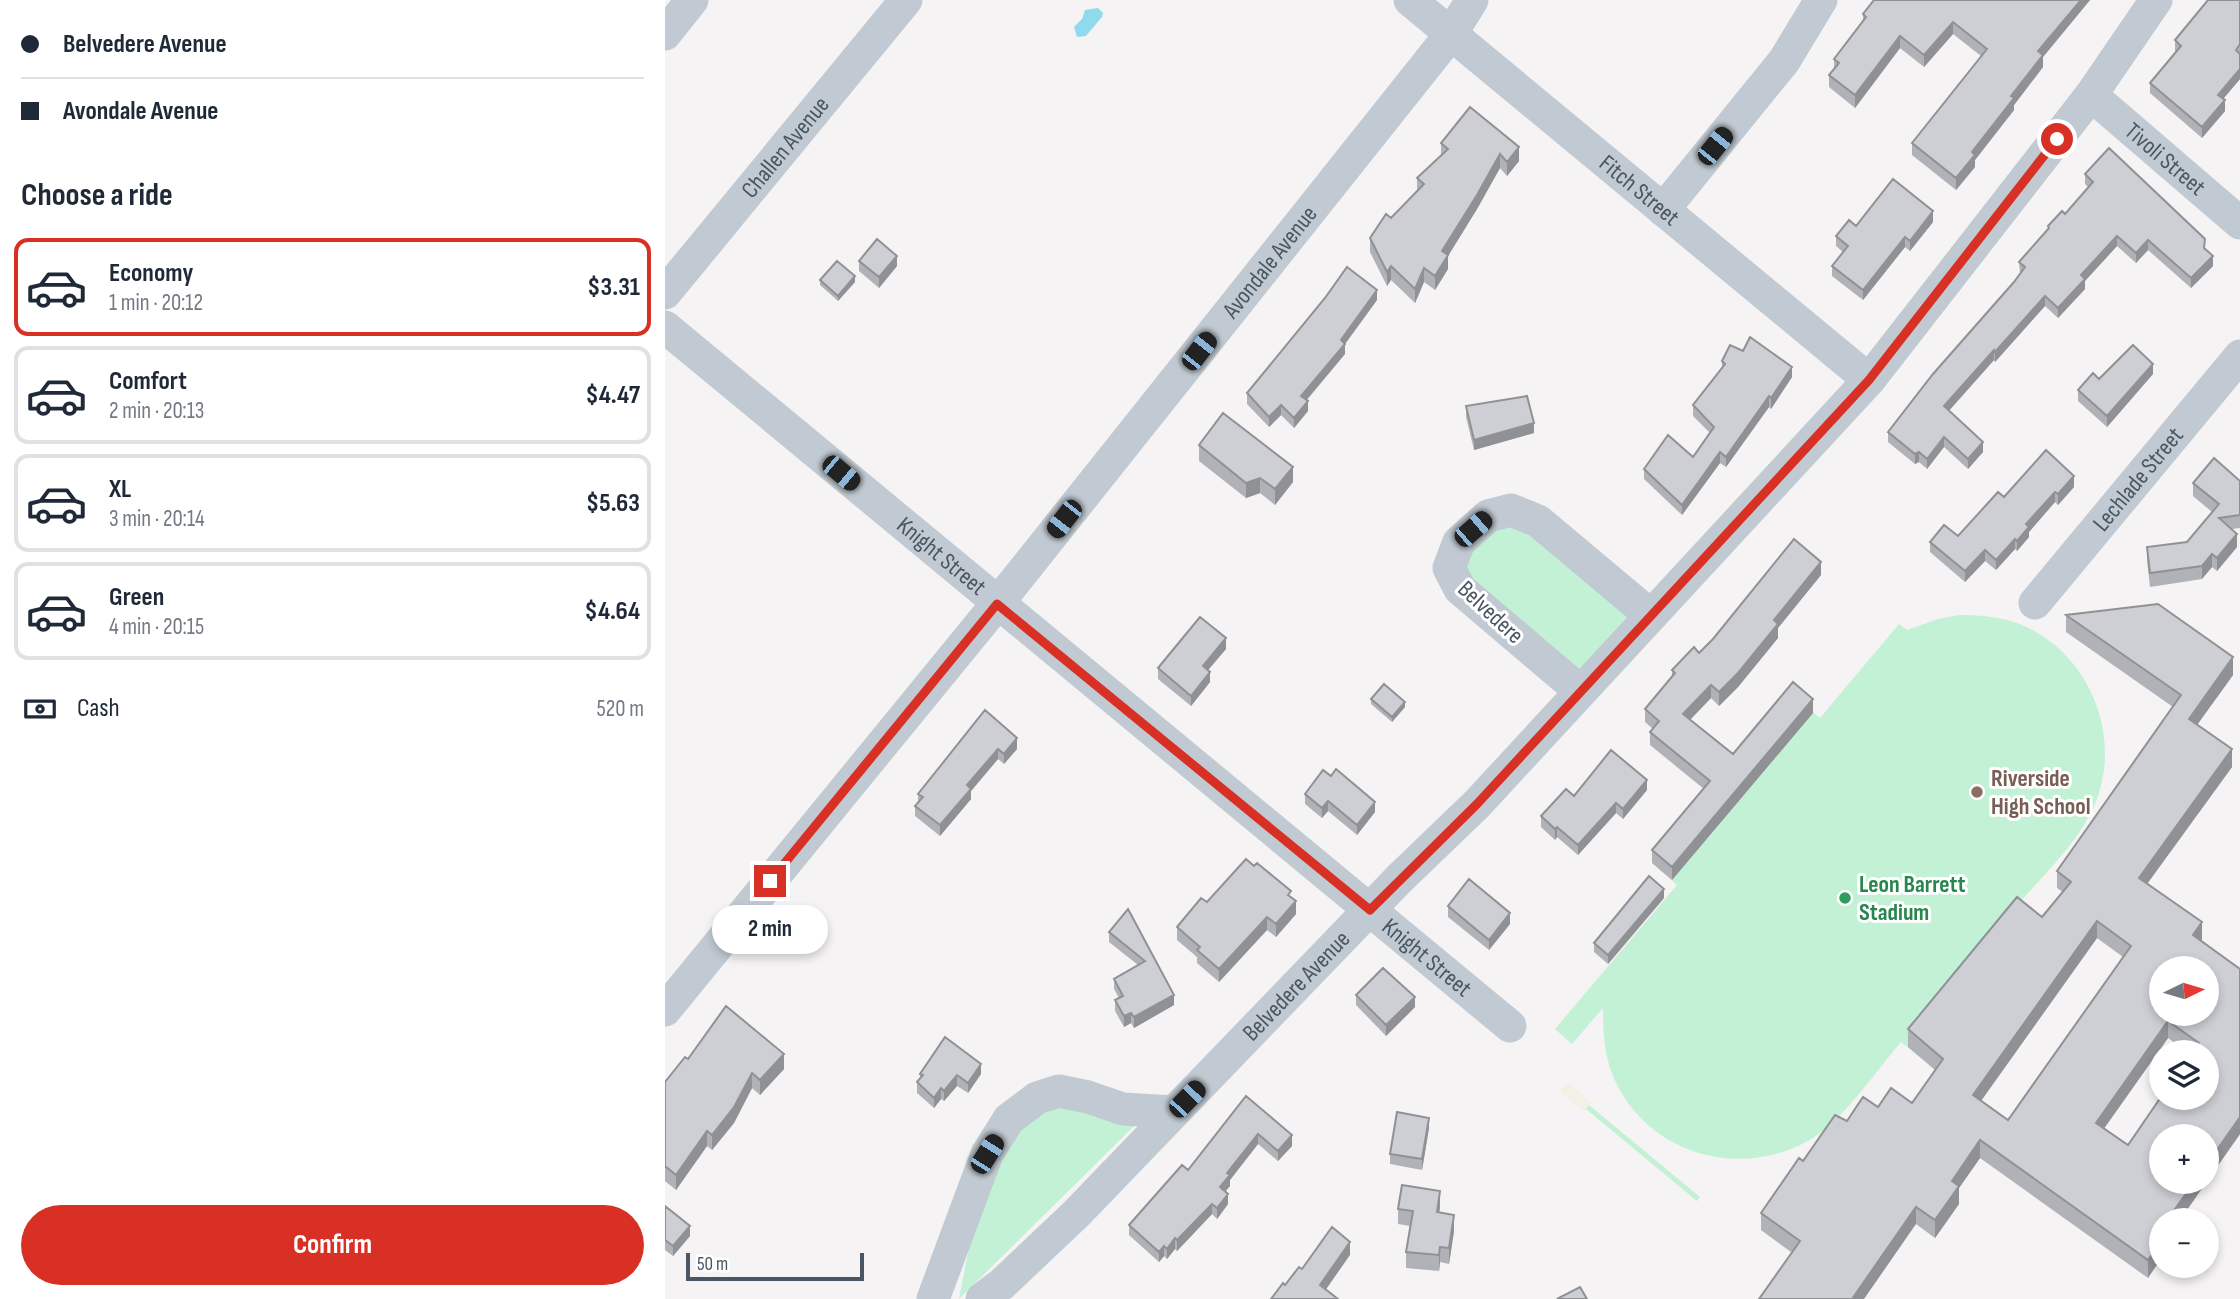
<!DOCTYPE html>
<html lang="en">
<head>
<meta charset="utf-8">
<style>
  body { margin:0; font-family:"Sofia Sans Condensed",sans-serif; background:#f2f2f3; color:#1f2937; height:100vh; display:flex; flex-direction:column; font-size:26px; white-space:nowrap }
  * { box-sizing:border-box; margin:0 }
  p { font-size:23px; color:#747a83 }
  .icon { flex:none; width:38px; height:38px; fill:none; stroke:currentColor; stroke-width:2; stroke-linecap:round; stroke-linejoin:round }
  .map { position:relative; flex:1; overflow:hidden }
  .details { display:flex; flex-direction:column; background:#fff; width:665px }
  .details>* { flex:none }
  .hud { display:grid; align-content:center; height:154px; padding:0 21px; background:#fff }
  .needle { width:46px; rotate:85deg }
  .fabs { position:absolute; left:1484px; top:956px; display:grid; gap:14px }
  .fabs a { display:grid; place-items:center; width:70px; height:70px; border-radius:50%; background:#fff; box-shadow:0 4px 10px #0003; font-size:35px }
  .scale { position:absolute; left:21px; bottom:18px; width:178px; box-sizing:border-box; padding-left:7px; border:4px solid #4a5661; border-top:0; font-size:19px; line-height:24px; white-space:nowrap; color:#4a5661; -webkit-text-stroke:5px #fff; paint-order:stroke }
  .end { position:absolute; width:32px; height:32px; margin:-16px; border:9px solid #d93025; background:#fff; box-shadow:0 0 0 4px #fff }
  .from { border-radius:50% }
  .bubble { position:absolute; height:49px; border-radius:24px; background:#fff; box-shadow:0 4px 10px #0003; font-size:23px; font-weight:700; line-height:49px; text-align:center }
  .car { position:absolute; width:21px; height:42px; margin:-21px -10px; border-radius:9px; box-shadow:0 0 5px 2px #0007; background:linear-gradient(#222 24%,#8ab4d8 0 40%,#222 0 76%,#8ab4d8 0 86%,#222 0) }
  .hud b { display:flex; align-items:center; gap:24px; height:66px; font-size:26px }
  .hud b+b { border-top:2px solid #e0e1e3 }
  .hud i { width:18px; height:18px; background:#1f2937 }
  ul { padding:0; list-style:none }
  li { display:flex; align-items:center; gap:21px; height:98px; margin:0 14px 10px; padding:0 7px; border:4px solid #e0e1e3; border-radius:14px }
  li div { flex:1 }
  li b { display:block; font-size:26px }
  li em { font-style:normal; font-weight:700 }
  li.selected { border-color:#d93025 }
  li>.icon { width:63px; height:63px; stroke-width:1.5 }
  h2 { padding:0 21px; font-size:32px; line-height:84px }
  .pay { display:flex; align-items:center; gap:18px; height:77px; padding:0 21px; font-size:26px }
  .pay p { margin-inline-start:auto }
  .action { display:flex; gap:14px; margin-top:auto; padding:14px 21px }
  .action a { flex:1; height:80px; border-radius:42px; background:#d93025; color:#fff; font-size:28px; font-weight:700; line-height:80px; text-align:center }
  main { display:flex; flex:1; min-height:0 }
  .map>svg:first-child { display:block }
  .green { fill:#c3f1d5 }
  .sand { fill:#f5f0e5 }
  .water { fill:#90daee }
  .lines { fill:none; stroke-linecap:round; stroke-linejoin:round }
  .minor { stroke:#c1cad2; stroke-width:33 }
  .wall { fill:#b0b2b7; fill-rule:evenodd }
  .shaded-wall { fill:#909195 }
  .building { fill:#cdcfd5; stroke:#909195; stroke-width:2; fill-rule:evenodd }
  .route { stroke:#d93025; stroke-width:9 }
  .education-dot { fill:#8d6e63; stroke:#fff; stroke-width:2.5 }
  .leisure-dot { fill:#2e9e5b; stroke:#fff; stroke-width:2.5 }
  .labels { text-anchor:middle; stroke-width:6; stroke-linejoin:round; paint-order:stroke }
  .street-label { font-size:24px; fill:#4a5661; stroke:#fff }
  .education-label { font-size:24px; font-weight:bold; fill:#785e54; stroke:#fff; text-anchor:start }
  .leisure-label { font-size:24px; font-weight:bold; fill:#27864d; stroke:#fff; text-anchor:start }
</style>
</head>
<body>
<main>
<section class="details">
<div class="hud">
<b><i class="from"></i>Belvedere Avenue</b>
<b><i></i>Avondale Avenue</b>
</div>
<h2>Choose a ride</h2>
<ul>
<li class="selected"><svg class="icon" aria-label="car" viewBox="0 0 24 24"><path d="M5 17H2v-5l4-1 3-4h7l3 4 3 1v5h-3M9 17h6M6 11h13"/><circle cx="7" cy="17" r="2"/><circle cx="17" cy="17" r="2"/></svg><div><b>Economy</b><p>1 min · 20:12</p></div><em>$3.31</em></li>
<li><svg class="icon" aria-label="car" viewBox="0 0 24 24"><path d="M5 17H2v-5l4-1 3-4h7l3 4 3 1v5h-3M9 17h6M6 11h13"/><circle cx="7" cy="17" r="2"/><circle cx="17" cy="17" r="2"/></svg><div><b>Comfort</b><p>2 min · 20:13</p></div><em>$4.47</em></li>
<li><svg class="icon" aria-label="car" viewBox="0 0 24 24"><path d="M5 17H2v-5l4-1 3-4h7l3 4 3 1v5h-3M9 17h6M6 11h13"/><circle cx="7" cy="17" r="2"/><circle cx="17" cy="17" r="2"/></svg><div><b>XL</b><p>3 min · 20:14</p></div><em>$5.63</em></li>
<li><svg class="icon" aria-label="car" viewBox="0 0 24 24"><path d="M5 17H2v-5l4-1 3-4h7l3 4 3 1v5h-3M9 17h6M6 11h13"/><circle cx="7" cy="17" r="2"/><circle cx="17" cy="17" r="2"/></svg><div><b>Green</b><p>4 min · 20:15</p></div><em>$4.64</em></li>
</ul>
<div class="pay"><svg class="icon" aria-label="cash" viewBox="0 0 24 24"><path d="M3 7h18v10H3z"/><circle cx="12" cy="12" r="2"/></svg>Cash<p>520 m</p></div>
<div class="action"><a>Confirm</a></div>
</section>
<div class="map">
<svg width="1575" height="1299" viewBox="0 0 1575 1299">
  <rect width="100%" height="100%" fill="#f5f3f3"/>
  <path class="green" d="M850,519L972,616L909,684L806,587L801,568L810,545L831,524Z
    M1294,615C1316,615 1337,617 1357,625C1425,654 1458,736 1430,804C1413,844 1376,877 1348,910L1372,930L1265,1065L1236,1042C1209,1073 1178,1122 1141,1142C1070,1180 980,1152 948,1076C939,1054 938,1032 938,1008L907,1044L890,1029L1012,885L987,863L1128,696L1155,718L1234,624L1242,630L1273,619Z
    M903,1083L926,1103L924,1105L1035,1197L1032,1201L921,1109L919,1111L896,1091Z
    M398,1105L470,1125L294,1299L309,1222L348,1127Z"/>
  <path class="sand" d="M903,1083L926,1103L919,1111L896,1091Z"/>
  <path class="water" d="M433,8L438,13L437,17L421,36L412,37L409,27L417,19L420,10Z"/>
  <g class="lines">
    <g class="minor">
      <path id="s1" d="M745,0L1204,380"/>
      <path d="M0,34L27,0"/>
      <path id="s2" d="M1426,95L1575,223"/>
      <path d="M998,210L1119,61L1156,0"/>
      <path id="s3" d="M0,293L241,0"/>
      <path id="s4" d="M0,327L845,1026"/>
      <path id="s5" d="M1370,603L1575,356"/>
      <path d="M915,691L795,589L784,568L794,542L823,516L846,510L873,521L985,615"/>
      <path id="s6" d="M0,1010L332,604L786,34L807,0"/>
      <path d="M268,1299L322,1154L344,1119L372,1098L394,1091L423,1097L458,1109L509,1112"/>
      <path id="s7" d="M317,1299L337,1284L411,1214L734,879L812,804L1204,380L1426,95L1491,0"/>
    </g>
  </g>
  <path class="wall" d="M1425,0L1378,57V67L1349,105V110L1310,160V167L1291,190L1247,155V143L1316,56L1288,34L1259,67L1235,48L1190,108L1164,87V75L1169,69V59L1198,22V14Z
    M1575,0V79L1558,99L1560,111L1537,138L1485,93V83L1511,52L1510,51V40Z
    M805,107L854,161L842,176L835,168L812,209L783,256V269L770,290L759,282L750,303L726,280L722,286L705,252V238L752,191V178L776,156V143Z
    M1420,174L1540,249L1548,266L1526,288L1483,250L1471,263L1452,246L1420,281V289L1393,318L1380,306L1330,362L1329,360L1284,411L1318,452L1303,469L1279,447L1262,469L1254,462L1250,464L1223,442V432L1349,282L1355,273L1354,262L1383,230V226L1400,214L1423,187L1420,184Z
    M1268,222L1245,251L1240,247L1198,300L1167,276V266L1178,252L1171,246V236L1191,226Z
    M194,261L232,266L214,288L194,271Z
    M155,280L190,282L173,301L155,285Z
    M712,300L680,344V354L642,400L643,411L629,428L616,415L604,427L582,404V393Z
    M1057,361L1127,377L1106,409L1104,407L1061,467L1055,463L1017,515L979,479V469L1028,457L1045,433L1028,416V405L1057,368Z
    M1488,374L1442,427L1413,401V390L1434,379Z
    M801,406L869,433L809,450L801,417Z
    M534,445L628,482L610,505L595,493L581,498L534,461Z
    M1575,481V528L1567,529L1572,547L1552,571L1547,567L1537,579L1485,587L1482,560V547L1522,542L1547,512L1528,496V483Z
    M1409,487L1393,505L1390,502L1364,532V537L1352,551L1350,549L1331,570L1320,561L1300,582L1265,552V542L1293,536L1339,497Z
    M1156,575L1113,628V638L1073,687L1054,706L1046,698L1025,720L1068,754L1148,713L1007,880L987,863V850L1039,789L985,745V732L988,729L980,722V709L1007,677V670Z
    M1401,615L1568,675L1532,725L1567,767L1482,884L1537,940L1536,941L1575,1134L1515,1220H1496L1483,1278L1315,1158L1294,1188V1204L1270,1238L1251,1224L1126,1252L1096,1230V1213L1138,1161L1182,1121L1213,1107L1247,1103L1270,1070L1243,1047V1029L1377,917L1398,892L1392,888V871L1508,707L1401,632ZM1432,938L1458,957L1343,1120L1316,1101ZM1503,1038L1522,1052H1542L1463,1145L1439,1128Z
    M561,649L543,670L545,682L526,706L493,679V668Z
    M706,699L740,707L727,722L706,704Z
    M320,710L352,749L339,764L333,759L306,791V799L275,836L250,816V806L253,802V794Z
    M982,790L958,819L951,813L913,855L892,837L890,840L876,827V816L909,796Z
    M640,794L710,812L692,835L663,811L657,818L640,804Z
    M626,897L631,914L611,937L602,930L554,982L532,963V957L512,940V927L542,902Z
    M999,898L943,964L929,952V943Z
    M783,906L845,924L824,950L783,917Z
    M463,909L509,1005L469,1028L466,1023L459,1027L450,1011V1000L454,998L449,989V979L473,965L444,942V932Z
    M691,995L750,1007L721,1036L691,1005Z
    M23,1059L119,1069L95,1095L87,1088L69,1123L47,1150L42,1146L11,1190L0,1181V1082Z
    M255,1074H316L303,1093L292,1086L279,1101L276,1099L269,1108L252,1093V1082L255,1079Z
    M581,1096L627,1146L613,1161L593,1144L565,1180V1186L560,1191L563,1204L552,1219L547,1214L512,1251L510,1249L502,1259L499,1256L494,1262L464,1235V1225L523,1170Z
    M764,1128L757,1170L725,1164V1154Z
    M0,1206L25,1236L8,1256L0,1250Z
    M775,1207L774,1213L789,1231L784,1264L775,1262L774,1271L741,1268V1252L745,1226L733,1224V1209Z"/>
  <path class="shaded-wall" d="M1416,0H1425L1378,57V67L1349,105V110L1310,160V167L1291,190V178L1307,152L1346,96L1373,51Z
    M1288,22V34L1259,67V55Z
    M1235,36V48L1190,108V95Z
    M1575,69V79L1553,105V95Z
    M1560,100V111L1537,138V127Z
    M854,147V161L842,176V162Z
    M835,154V168L812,209L783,256V269L770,290V276L777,251Z
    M1268,211V222L1245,251V241Z
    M1452,236V246L1420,281V289L1393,318V308L1416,275Z
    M1240,237V247L1198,300V290Z
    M1483,240V250L1471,263V253Z
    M232,256V266L214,288V277Z
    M1548,256V266L1526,288V278Z
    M726,266V280L722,286V272Z
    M759,268V282L750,303V289Z
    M190,276V282L173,301V296Z
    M712,290V300L680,344V354L636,406V396Z
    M1380,296V306L1330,362V352Z
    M1329,350V360L1279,416V406Z
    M1488,364V374L1442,427V416Z
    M1127,367V377L1106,409V398Z
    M1104,396V407L1061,467V457Z
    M643,401V411L629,428V418Z
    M616,405V415L604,427V417Z
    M869,423V433L809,450V440Z
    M1279,437V447L1262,469V459Z
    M1318,442V452L1303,469V459Z
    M1055,452V463L1017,515V505Z
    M1254,452V462L1250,464V454Z
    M628,467V482L610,505V489Z
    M1409,476V487L1393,505V494Z
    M595,478V493L581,498V483Z
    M1390,492V502L1364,532V537L1352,551V541L1361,524Z
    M1572,534V547L1552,571V558Z
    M1350,539V549L1331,570V560Z
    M1320,550V561L1300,582V571Z
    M1547,554V567L1537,579V566Z
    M1156,562V575L1113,628V638L1073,687L1054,706V692L1109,620Z
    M561,638V649L538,676V666Z
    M1568,657V675L1524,736V719Z
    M545,672V682L526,706V696Z
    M1046,685V698L1018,727V714Z
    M1148,699V713L1007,880V867Z
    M740,702V707L727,722V717Z
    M352,738V749L339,764V754Z
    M333,749V759L306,791V799L275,836V825L302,785Z
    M1567,749V767L1474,895V878Z
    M982,780V790L958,819V809Z
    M663,801V811L657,818V808Z
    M710,802V812L692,835V825Z
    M951,803V813L913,855V845Z
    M892,827V837L890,840V829Z
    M999,889V898L943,964V955Z
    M631,901V914L611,937V924Z
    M845,913V924L824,950V940Z
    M602,917V930L554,982V969Z
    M1432,921V938L1308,1112V1095Z
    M1537,922V940L1528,953V935Z
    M509,995V1005L469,1028V1017Z
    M750,997V1007L721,1036V1025Z
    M466,1013V1023L459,1027V1016Z
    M1503,1021V1038L1431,1140V1123Z
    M119,1054V1069L95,1095V1080Z
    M316,1064V1074L303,1093V1083Z
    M87,1073V1088L69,1123L47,1150V1135Z
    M292,1075V1086L279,1101V1091Z
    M276,1088V1099L269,1108V1098Z
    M1575,1117V1134L1542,1181V1164Z
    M764,1118V1128L757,1170V1159Z
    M42,1131V1146L11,1190V1175Z
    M593,1134V1144L565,1180V1186L555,1198V1187L562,1173Z
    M627,1135V1146L613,1161V1151Z
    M1315,1140V1158L1294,1188V1204L1270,1238V1220L1287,1181Z
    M1530,1181H1542L1515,1220H1502Z
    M775,1191V1207L772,1228V1212Z
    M563,1194V1204L552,1219V1208Z
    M547,1204V1214L512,1251V1240Z
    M1251,1207V1224L1199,1299H1187Z
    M789,1215V1231L784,1264V1248Z
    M25,1226V1236L8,1256V1246Z
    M510,1238V1249L502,1259V1249Z
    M685,1242V1255L655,1298V1285Z
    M1496,1242V1259L1483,1278V1260Z
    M499,1246V1256L494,1262V1252Z
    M775,1247V1262L774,1271V1255Z"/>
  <path class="building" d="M1209,0H1416L1373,51L1378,55L1346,96L1349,98L1307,152L1310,155L1291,178L1247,143L1322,49L1288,22L1259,55L1235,36L1190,95L1164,75L1174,63L1169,59L1201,17L1198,14Z
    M1543,0H1575V44L1571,50L1575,54V69L1553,95L1560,100L1537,127L1485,83L1516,46L1510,40Z
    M805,107L854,147L842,162L835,154L812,195L777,251L783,255L770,276L759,268L750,289L726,266L722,272L705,238L721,214L726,218L759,184L752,178L783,149L776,143Z
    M1444,148L1540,239L1539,248L1548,256L1526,278L1483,240L1471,253L1452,236L1416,275L1420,279L1393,308L1380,296L1330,352L1329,350L1279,406L1318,442L1303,459L1279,437L1262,459L1254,452L1250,454L1223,432L1268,374L1349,282L1360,267L1354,262L1384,228L1383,226L1397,211L1400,214L1428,182L1420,174Z
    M1228,179L1268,211L1245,241L1240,237L1198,290L1167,266L1183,246L1171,236L1184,220L1191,226Z
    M212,239L232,256L214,277L194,261Z
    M172,261L190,276L173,296L155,280Z
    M682,267L712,290L676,340L680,344L636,396L643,401L629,418L616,405L604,417L582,393L660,298Z
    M1085,337L1127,367L1106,398L1104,396L1061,457L1055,452L1017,505L979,469L1003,435L1028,457L1049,427L1028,405L1060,364L1057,361L1065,345L1078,351Z
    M1468,345L1488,364L1442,416L1413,390L1428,373L1434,379Z
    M862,396L869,423L809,440L801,406Z
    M558,413L628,467L610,489L595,478L581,483L534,445Z
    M1381,450L1409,476L1393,494L1390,492L1361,524L1364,527L1352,541L1350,539L1331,560L1320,550L1300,571L1265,542L1279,525L1293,536L1333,492L1339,497Z
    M1549,458L1575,481V515L1554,518L1572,534L1552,558L1547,554L1537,566L1485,573L1482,547L1522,542L1554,504L1528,483Z
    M1129,539L1156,562L1109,620L1113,624L1073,673L1054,692L1046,685L1018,714L1068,754L1128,682L1148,699L1007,867L987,850L1045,781L985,732L994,721L980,709L1010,673L1007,670L1029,647L1034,653L1048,639Z
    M1493,604L1568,657L1524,719L1567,749L1474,878L1537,922L1528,935L1575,969V1117L1542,1164V1136H1496V1181H1530L1502,1220H1496V1242L1483,1260L1315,1140L1287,1181L1294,1186L1270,1220L1251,1207L1187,1299H1094L1135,1241L1096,1213L1134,1158L1138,1161L1170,1115L1182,1121L1198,1097L1213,1107L1226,1088L1247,1103L1278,1059L1243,1029L1352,897L1377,917L1406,882L1392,871L1516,695L1401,615ZM1432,921L1466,946L1343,1120L1308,1095ZM1496,968H1542V1013H1496ZM1503,1021L1534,1043L1528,1052H1542V1097H1496L1463,1145L1431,1123Z
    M535,617L561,638L538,666L545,672L526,696L493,668Z
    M719,684L740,702L727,717L706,699Z
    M320,710L352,738L339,754L333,749L302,785L306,789L275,825L250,806L258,797L253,794Z
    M946,750L982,780L958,809L951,803L913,845L892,827L890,829L876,816L901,789L909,796Z
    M671,769L710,802L692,825L663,801L657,808L640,794L658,770L666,776Z
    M581,859L589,866L592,863L626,891L623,895L631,901L611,924L602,917L554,969L532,950L535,947L512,927L536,898L542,902Z
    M984,876L999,889L943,955L929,943Z
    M804,879L845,913L824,940L783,906Z
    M463,909L509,995L469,1017L466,1013L459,1016L450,1000L458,996L449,979L480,961L444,932Z
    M718,968L750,997L721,1025L691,995Z
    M61,1006L119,1054L95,1080L87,1073L69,1107L47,1135L42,1131L11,1175L0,1166V1082L20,1057L23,1059Z
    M280,1037L316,1064L303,1083L292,1075L279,1091L276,1088L269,1098L252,1082L258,1075L255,1074Z
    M581,1096L627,1135L613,1151L593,1134L562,1173L565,1175L555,1187L563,1194L552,1208L547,1204L512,1240L510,1238L502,1249L499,1246L494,1252L464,1225L517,1165L523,1170Z
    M732,1112L764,1118L757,1159L725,1154Z
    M737,1185L775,1191L772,1212L789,1215L784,1248L775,1247L774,1255L741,1252L748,1211L733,1209Z
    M0,1206L25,1226L8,1246L0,1240Z
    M667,1227L685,1242L655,1285L673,1299H606L618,1283L620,1285L634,1267L637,1269Z
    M915,1287L922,1299H892Z"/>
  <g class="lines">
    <path class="route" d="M105,881L332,604L705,910L812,804L1204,380L1392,139"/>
  </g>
  <circle class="education-dot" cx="1312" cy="792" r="7"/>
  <circle class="leisure-dot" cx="1180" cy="898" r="7"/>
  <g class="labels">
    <g class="street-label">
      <text dy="8" stroke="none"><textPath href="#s3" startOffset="189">Challen Avenue</textPath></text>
      <text dy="8" stroke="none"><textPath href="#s2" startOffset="98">Tivoli Street</textPath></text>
      <text dy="8" stroke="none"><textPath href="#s1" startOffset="298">Fitch Street</textPath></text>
      <text dy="8" stroke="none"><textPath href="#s6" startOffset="962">Avondale Avenue</textPath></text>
      <text dy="8" stroke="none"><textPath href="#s5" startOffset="161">Lechlade Street</textPath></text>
      <text dy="8" stroke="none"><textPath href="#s4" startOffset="359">Knight Street</textPath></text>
      <text transform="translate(826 612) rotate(43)" y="8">Belvedere</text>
      <text dy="8" stroke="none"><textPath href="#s4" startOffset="989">Knight Street</textPath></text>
      <text dy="8" stroke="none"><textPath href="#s7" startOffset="444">Belvedere Avenue</textPath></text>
    </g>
    <g class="education-label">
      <text x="1326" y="786">Riverside<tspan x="1326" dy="28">High School</tspan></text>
    </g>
    <g class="leisure-label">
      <text x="1194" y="892">Leon Barrett<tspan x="1194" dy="28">Stadium</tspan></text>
    </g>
  </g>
</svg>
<div class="fabs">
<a><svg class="needle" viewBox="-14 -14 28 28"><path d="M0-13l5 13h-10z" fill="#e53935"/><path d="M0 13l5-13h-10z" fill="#747a83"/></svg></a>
<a><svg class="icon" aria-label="layers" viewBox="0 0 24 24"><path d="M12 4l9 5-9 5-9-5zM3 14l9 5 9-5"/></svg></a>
<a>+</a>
<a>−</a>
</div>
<div class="scale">50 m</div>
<i class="end from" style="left:1392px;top:139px"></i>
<i class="end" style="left:105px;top:881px"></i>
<div class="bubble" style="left:47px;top:905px;width:116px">2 min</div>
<i class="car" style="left:1050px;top:146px;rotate:39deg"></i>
<i class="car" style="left:534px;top:351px;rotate:38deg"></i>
<i class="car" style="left:176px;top:473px;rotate:130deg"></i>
<i class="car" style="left:399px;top:519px;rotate:218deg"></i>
<i class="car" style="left:808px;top:529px;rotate:49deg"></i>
<i class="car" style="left:522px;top:1099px;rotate:44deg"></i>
<i class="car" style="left:322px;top:1154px;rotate:32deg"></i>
</div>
</main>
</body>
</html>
